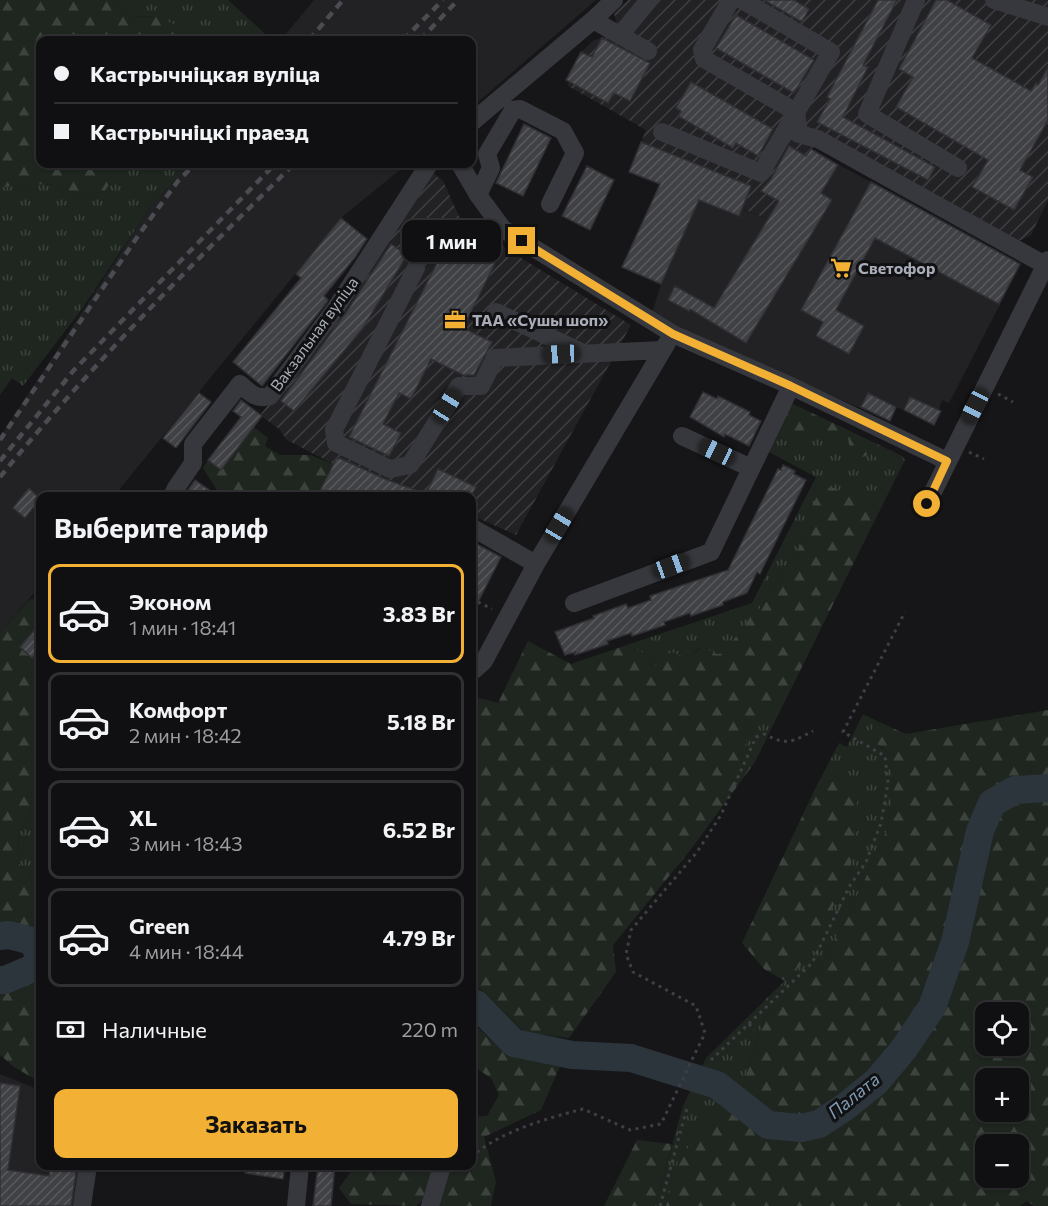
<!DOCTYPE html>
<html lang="ru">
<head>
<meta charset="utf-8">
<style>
  body { margin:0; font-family:Commissioner,sans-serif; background:#1e1e20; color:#f1f3f6; height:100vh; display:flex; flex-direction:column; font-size:22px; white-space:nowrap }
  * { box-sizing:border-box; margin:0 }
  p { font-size:20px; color:#9c9d9f }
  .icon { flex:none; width:33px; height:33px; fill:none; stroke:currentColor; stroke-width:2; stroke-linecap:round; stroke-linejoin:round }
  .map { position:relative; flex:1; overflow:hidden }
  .details { position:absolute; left:36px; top:492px; width:440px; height:678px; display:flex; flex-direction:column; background:#101012; border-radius:12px; box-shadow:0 2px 4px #0004,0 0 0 2px #303032 }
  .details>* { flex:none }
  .top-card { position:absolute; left:36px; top:36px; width:440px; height:132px; border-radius:12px; box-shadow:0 2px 4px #0004,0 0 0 2px #303032; display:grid; align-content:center; height:132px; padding:0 18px; background:#101012 }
  .controls { position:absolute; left:975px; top:1002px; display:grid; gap:12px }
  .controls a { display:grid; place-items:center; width:54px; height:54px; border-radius:12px; background:#101012; box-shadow:0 2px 4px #0004,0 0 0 2px #303032; font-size:30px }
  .end { position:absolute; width:27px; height:27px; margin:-14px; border:8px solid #f2b134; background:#111; box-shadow:0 0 0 3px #111 }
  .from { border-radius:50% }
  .bubble { position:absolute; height:42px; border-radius:12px; background:#101012; box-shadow:0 2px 4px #0004,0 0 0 2px #303032; font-size:20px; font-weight:700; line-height:42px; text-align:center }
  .car { position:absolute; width:18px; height:36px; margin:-18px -9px; border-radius:8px; box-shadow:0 0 4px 2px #0007; background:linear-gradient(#222 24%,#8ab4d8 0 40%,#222 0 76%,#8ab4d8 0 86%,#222 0) }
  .top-card b { display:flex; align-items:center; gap:21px; height:57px; font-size:22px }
  .top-card b+b { border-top:2px solid #303032 }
  .top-card i { width:15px; height:15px; background:#f1f3f6 }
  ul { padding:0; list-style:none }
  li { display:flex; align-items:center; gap:18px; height:99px; margin:0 12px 9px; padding:0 6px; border:3px solid #303032; border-radius:12px }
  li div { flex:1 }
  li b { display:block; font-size:22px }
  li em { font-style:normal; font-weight:700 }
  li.on { border-color:#f2b134 }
  li>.icon { width:54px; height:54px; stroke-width:1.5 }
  h2 { padding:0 18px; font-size:27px; line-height:72px }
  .pay { display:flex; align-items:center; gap:15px; height:66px; padding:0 18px; font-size:22px }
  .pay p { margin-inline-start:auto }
  .cta { display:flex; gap:12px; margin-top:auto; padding:12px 18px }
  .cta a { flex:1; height:69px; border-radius:12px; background:#f2b134; color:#111; font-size:24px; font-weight:700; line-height:69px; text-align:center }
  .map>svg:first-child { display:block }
  .built { fill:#222225 }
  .industrial { fill:url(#industrial-furrows) }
  .grass { fill:url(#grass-tufts) }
  .forest { fill:url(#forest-firs); fill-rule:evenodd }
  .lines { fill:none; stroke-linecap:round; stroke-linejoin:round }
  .river { stroke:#2c353c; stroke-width:28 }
  .building { fill:url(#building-hatch); stroke:#303034; stroke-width:1.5 }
  .path { stroke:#3d3f44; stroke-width:3; stroke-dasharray:3 4.5; stroke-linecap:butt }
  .minor { stroke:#37383d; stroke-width:18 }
  .rail { stroke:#4a4c52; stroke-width:4.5; stroke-dasharray:8 6; stroke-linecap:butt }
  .route { stroke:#f2b134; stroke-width:8 }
  .labels { text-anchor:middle; stroke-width:6; stroke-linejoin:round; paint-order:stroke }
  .poi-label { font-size:16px; font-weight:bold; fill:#a8adb8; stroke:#111113; text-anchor:start }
  .street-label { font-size:16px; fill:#a8adb8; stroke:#111113 }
  .water-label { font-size:18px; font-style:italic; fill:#7f9bb3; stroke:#111113 }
</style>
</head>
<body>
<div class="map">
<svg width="1048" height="1206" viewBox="0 0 1048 1206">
  <defs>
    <pattern id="industrial-furrows" width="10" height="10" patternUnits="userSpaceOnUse" patternTransform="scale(1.5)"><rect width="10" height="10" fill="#222225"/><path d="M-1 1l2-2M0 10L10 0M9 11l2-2" fill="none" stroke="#3f3f43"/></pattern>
    <pattern id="grass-tufts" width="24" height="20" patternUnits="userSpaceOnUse" patternTransform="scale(1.5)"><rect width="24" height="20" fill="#1e261f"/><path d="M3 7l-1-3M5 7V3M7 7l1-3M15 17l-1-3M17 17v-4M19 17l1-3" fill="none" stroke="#3c433d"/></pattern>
    <pattern id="forest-firs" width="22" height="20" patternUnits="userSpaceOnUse" patternTransform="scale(1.5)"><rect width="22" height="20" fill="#1e261f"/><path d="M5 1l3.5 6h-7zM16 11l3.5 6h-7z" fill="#3c433d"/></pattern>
    <pattern id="building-hatch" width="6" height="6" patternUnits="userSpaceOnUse" patternTransform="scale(1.5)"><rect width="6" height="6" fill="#404145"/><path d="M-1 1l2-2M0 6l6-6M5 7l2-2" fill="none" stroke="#595a5e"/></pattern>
  </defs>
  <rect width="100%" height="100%" fill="#161618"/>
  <path class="built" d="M314,0H596L471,108V40H281Z
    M810,149L1021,264L949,403L942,400L934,425L897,407L889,421L672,324L652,313L661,284L698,200L739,216L742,209L768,219Z
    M190,164H407L341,218L114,496H40V586L0,633V437L152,205Z
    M0,1074L40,1090V1166H93L88,1206H0Z"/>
  <path class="industrial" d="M628,0H1048V200L1031,235L1019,241L818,139L768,219L743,209L739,216L629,172L646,130L568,86L569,82L566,80L581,52L593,41L603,37L616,22L614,13Z
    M432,172L443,181L464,227L503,247L631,325L516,535L471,515V496H432L370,473L337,457L333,464L287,440L279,429L260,415L344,314Z"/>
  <path class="grass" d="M114,0H228L272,40H201L198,35L155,16L130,17Z
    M122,164H190L152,205L79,313L23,386L12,378L0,395V187L49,184L86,196L105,191Z
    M811,425L848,437L872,453L893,459L894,452L902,456L905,460L878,514L875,508L812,527L732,652L717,654L701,647L688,658L656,666L645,654L627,645L752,603L816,477L767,451L778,429L803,437L804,427Z
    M863,714L879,722L869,732L880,747L889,752L894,783L888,827L862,886L819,970L764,1019L740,1095L680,1157L666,1206H655L683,1106L706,1058L806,960L840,775L815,789L839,743L847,747Z
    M756,719H776L755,762L746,746L745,728Z
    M40,800V903H35L36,879L20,865L18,834Z"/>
  <path class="forest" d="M0,0H114L130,17L155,16L199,35L201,40H40V164H122L105,191L86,196L49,184L0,187Z
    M791,403L894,452L893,459L880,461L872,453L863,457L850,447L848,438L840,447L829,448L822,438L813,435L811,425L804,427L803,438H788L778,429Z
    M254,427L268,438L265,446L280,455H310L333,464L320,491L324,493L323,496H215L218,492L203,468L208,460L221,470Z
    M831,487L857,497L863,509L875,507L878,514L776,719H756L745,728L746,746L755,762L692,848L613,945L616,972L569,1038L524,1032L482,990L471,987V887L475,882L471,867V696L498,703L528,641L571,664L627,645L645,654L656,666L671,652L688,658L702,647L717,654L731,652L732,642L754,612L759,610L812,527L807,515L820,491Z
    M40,597V800L18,834L20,865L36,879L35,902L40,903V933L9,925L0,927V633L29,600Z
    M1048,710V1206H1034L1027,1201L1020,1206H666L679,1157L740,1095L764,1019L819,970L862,886L888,827L894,783L889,752L871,740L869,732L879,722L906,734ZM986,1012H1018V1046H986ZM1018,1078V1112H986V1078ZM1018,1144V1178H986V1144Z
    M840,775L859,784L850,873L806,960L785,981L764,969L742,943L815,789Z
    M37,970L40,971V1082L14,1067L0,1055V991H5Z
    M471,1021L505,1053L561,1064L541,1110L484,1137L496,1182L491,1206H439L433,1193L416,1206L351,1204L339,1188L355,1166L375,1173L382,1169L383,1166H471V1117L487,1116L499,1095L491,1078L471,1065Z
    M637,1140L672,1144L655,1206H604Z"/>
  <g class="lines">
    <path class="river" d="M0,936L9,935L32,941L37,950L39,966
      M0,980H5L40,965
      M471,1002L476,1004L514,1043L572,1055L631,1058L717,1085L768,1125L801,1128L819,1124L845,1107L876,1082L903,1050L932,1007L955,942L980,831L992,803L1015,790L1048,788"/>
  </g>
  <path class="building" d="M764,0H794L809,9L802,22Z
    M878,0H897L863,65L868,67L843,117L935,167L928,180L817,122L830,99L827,97Z
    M936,0H947L991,25L972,58L1031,91L1036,83L1038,85L1048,67V120L1020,170L1033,177L1014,210L972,187L988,160L896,107L913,77L899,69Z
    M736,15L814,60L794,93L716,48Z
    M602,38L650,63L630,101L614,93L608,103L566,80L581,52L592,57Z
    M691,82L773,129L758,156L736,143L733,148L678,116L681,111L676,108Z
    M524,124L551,138L523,196L496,183Z
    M641,142L751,186L739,216L699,200L661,284L622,267L660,184L629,172Z
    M789,146L806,156L811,149L838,165L821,193L832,200L746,343L690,309L689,311L668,300L675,286L714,308L779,201L761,191L771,179Z
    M587,166L614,180L590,230L562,216Z
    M871,182L1020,264L999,304L875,238L836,310L864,326L849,354L816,336L823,322L801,310Z
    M341,218L367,239L356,256L324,296L328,300L327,302L262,386L233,362L301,278L296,274Z
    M464,227L503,247L463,328L492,342L474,375H463L431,359L411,399L399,393L383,424L401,433L389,456L349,437L439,259L446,263Z
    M391,244L407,255L363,328L294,411L281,401L345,314Z
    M703,392L717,399L718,396L750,412L749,415L761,421L749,446L725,434L724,437L690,417Z
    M199,393L211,402L176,448L163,438Z
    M868,393L896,407L890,421L861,407Z
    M910,397L941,411L934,425L904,410Z
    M241,400L262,416L221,470L208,460L241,417L233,411Z
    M337,457L385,479L426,494L438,469L476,487L471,496H331L320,491Z
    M783,465L795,471L794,474L806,480L760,574L757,572L747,593L723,602V605L691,616L690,613L664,622L665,625L632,636L631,633L607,641L608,644L575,655V652L565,655L555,632L594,618L593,616L626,604L628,608L651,600L650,596L728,570L778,469L781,470Z
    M195,480L218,496H184Z
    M29,488L40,499L25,518L13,508Z
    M471,541L501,557L471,616Z
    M40,624V648L32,658L20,647Z
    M0,1083L20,1086L8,1170L49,1176L50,1166H77L71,1206H0Z
    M245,1166H285L283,1179L245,1173Z
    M318,1166H335L331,1206H313Z"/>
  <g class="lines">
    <path class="path" d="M998,394L1013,402
      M969,452L984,459
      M478,602L492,609
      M749,1024L754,1030
      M711,1060L812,963L849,887L866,862L881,823L888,783L885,756L843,732L905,612
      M471,1157C501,1131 545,1119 583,1109L630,1130L661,1124L705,1033L696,1006L633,972L626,954L631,930L697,852L721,815L756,737L764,734C788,746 791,742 813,731
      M660,1206L687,1108"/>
    <path class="minor" d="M731,0L702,50L704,59L796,112
      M916,0L867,114L958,168
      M994,0L1048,17
      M593,20L648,51
      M621,34L649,0
      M796,112L799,134L818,139L1045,265
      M471,123L593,20L614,0
      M662,132L761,173L831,52L742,0
      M460,164L478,195L503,229L673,334L791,386L947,461
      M478,195L491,168L487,154L513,110L520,109L563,131L575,153L550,204
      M416,268L334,430L336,443L390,469L410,465L459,386H481L495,358L663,350
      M496,312L581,352
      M682,436L751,468
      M172,496L176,488L193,463V444L240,384C250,393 256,400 270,396L336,308L429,164
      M927,504L1048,260
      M471,527L536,564
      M574,603L711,552L791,386
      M471,669L474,670L484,661L536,564L667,343
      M82,1206L88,1166
      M296,1206L300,1166
      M430,1206L442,1166"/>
    <path class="rail" d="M309,40L343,0
      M403,40L443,0
      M420,40L458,0
      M0,440L140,233L178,181L195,164
      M0,461L74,370L275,164
      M0,477C90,366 192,264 294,164"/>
  </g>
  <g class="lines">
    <path class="route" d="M522,241L673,334L791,386L947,461L927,504"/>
  </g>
  <defs>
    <symbol id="supermarket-bare" viewBox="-9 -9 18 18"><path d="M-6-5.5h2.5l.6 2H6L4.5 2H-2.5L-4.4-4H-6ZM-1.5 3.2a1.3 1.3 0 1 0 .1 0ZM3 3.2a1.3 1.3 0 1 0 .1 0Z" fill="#f2b134" stroke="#111113" stroke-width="2.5" paint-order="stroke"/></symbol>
    <symbol id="office-bare" viewBox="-9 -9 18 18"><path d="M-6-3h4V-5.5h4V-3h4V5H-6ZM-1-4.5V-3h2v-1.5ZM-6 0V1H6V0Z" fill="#f2b134" stroke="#111113" stroke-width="2.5" paint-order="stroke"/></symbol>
  </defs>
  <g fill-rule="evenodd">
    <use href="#supermarket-bare" x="826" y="253" width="30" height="30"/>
    <use href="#office-bare" x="440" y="305" width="30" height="30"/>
  </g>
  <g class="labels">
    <g class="poi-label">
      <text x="858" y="274">Светофор</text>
      <text x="472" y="326">ТАА «Сушы шоп»</text>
    </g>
    <g class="street-label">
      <text transform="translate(314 334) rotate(-54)" y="6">Вакзальная вуліца</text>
    </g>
    <g class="water-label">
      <text transform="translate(854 1096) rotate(-39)" y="6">Палата</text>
    </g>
  </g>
</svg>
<div class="controls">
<a><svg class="icon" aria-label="locate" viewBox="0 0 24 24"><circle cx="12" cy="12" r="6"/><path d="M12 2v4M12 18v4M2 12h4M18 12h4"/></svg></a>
<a>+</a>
<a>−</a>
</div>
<i class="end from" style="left:927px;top:504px"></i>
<i class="end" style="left:522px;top:241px"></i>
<div class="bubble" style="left:402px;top:220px;width:99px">1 мин</div>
<i class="car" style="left:561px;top:354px;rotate:267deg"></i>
<i class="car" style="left:447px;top:406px;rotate:32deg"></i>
<i class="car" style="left:975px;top:406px;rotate:207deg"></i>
<i class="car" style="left:717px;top:452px;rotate:295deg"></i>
<i class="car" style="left:559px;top:525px;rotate:31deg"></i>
<i class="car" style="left:671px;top:566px;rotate:70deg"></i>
<div class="top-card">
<b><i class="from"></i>Кастрычніцкая вуліца</b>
<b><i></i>Кастрычніцкі праезд</b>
</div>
<section class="details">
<h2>Выберите тариф</h2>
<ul>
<li class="on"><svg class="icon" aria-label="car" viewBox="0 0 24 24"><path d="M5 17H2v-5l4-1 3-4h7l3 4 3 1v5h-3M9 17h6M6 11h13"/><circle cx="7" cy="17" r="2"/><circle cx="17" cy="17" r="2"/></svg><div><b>Эконом</b><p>1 мин · 18:41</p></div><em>3.83 Br</em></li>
<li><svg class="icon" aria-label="car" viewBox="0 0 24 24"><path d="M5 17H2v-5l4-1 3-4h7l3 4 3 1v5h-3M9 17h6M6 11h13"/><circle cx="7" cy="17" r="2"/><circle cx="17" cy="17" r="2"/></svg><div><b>Комфорт</b><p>2 мин · 18:42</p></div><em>5.18 Br</em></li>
<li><svg class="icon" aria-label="car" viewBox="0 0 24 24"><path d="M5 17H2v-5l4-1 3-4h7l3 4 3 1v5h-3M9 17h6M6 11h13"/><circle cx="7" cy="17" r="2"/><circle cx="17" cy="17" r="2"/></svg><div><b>XL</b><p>3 мин · 18:43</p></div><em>6.52 Br</em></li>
<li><svg class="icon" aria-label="car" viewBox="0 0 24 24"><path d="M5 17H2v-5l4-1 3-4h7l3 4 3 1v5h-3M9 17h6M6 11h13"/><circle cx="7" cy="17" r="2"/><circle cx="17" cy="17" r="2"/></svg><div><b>Green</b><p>4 мин · 18:44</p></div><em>4.79 Br</em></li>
</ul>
<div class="pay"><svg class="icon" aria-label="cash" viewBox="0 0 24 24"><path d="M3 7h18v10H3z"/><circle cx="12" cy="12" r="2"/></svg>Наличные<p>220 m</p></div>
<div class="cta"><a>Заказать</a></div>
</section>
</div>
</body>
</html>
